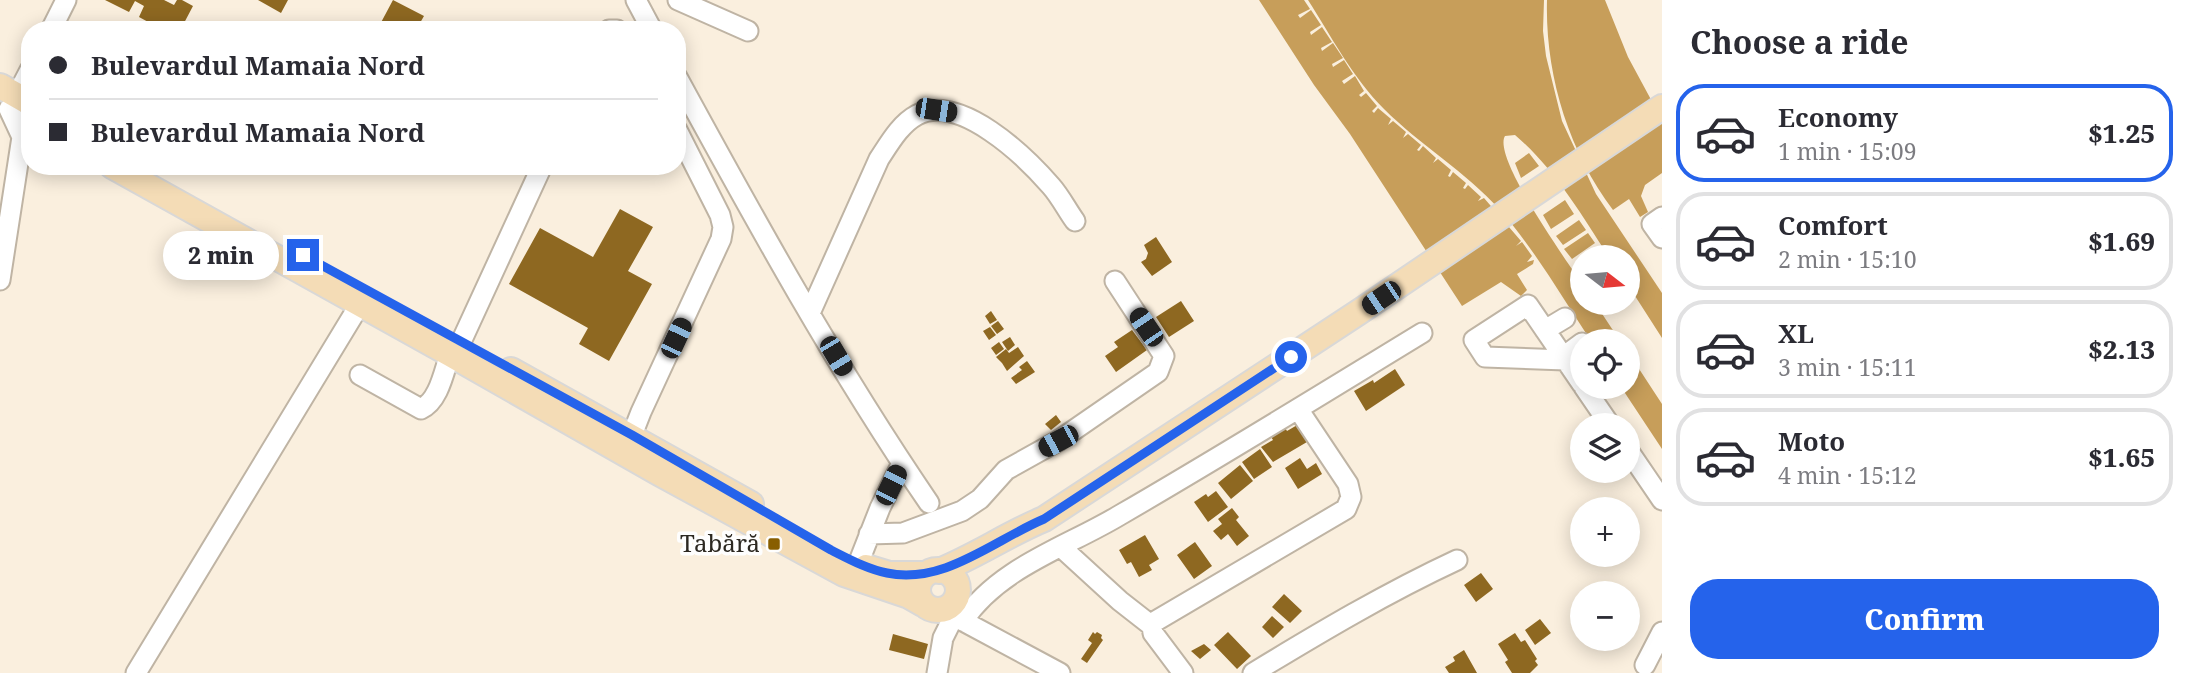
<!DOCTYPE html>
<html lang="en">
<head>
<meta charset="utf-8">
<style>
  body { margin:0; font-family:"Noto Serif",serif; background:#f7f7f7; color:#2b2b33; height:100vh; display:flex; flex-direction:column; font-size:26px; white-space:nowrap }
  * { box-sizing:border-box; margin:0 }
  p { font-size:23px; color:#7c7c81 }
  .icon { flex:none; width:38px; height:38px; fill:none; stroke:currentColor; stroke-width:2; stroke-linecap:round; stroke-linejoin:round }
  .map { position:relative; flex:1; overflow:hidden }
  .drawer { display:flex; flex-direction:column; background:#fff; width:525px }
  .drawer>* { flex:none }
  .top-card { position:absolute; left:21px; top:21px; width:665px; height:154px; border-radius:28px; box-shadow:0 4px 18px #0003; display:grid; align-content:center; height:154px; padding:0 28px; background:#fff }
  .needle { width:46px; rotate:106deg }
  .fabs { position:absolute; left:1570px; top:245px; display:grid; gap:14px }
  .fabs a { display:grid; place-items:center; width:70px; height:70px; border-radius:50%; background:#fff; box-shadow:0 4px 18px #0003; font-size:35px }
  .end { position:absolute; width:32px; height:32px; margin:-16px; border:9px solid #2563eb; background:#fff; box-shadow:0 0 0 4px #fff }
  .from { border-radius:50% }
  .bubble { position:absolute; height:49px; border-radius:24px; background:#fff; box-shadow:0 4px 18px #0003; font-size:23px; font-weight:800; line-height:49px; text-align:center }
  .car { position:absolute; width:21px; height:42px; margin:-21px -10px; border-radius:9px; box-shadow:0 0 5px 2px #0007; background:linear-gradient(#222 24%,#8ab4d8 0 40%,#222 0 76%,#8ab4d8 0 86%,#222 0) }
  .top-card b { display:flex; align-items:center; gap:24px; height:66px; font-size:26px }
  .top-card b+b { border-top:2px solid #e1e1e2 }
  .top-card i { width:18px; height:18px; background:#2b2b33 }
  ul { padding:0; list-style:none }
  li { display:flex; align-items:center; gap:21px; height:98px; margin:0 14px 10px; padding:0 14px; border:4px solid #e1e1e2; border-radius:28px }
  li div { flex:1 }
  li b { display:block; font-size:26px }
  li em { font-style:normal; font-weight:800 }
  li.current { border-color:#2563eb }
  li>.icon { width:63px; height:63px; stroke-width:1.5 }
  h2 { padding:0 28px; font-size:32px; line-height:84px }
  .action { display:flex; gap:14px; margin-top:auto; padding:14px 28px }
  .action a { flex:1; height:80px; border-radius:28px; background:#2563eb; color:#fff; font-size:28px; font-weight:800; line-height:80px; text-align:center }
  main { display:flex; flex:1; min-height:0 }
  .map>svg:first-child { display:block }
  .water { fill:#c79e5a }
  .building { fill:#8e6821 }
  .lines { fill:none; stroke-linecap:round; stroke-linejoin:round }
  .minor-casing { stroke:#bfb4a4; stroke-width:23 }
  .major-casing { stroke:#d9d8d7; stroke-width:28 }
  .minor { stroke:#fff; stroke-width:19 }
  .major { stroke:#f4dcb6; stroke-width:24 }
  .route { stroke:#2563eb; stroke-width:9 }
  .poi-dot { fill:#885e00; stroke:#fefefe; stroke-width:2.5 }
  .labels { text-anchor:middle; stroke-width:7; stroke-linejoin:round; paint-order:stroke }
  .poi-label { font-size:24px; fill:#2c2821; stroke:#fefefe; text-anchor:end }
</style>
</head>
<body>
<main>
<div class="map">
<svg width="1662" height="673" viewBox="0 0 1662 673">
  <rect width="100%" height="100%" fill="#faefde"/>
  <path class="water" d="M1259,0H1304L1310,9L1298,15L1300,18L1311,10L1321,25L1310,32L1311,35L1322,27L1332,42L1321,48L1322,51L1333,43L1343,58L1332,64L1333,67L1344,60L1353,74L1342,81L1344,84L1355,76L1364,91L1359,95L1361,97L1366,93L1377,106L1372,111L1374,113L1378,108L1391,119L1388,125L1393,121L1406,132L1403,138L1408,134L1421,145L1417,150L1419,151L1423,146L1436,158L1433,163L1438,159L1451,170L1448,176L1450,177L1453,172L1466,183L1463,188L1465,189L1468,185L1481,197L1478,201L1484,198L1521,241L1516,246L1522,242L1532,256L1527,262L1534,260L1533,264L1517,274L1527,290L1521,296L1501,282L1462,306L1350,134L1314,85Z
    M1308,0H1544L1543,31L1546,56L1562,121L1596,194L1662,293V338L1628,285V257H1609C1581,214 1554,168 1515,135L1505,136C1492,157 1567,261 1582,284V303H1595L1620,341H1591C1562,297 1535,250 1500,210C1466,172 1420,145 1384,109C1353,78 1331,36 1308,0Z
    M1547,0H1605L1628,57L1662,120V173L1645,185L1641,196L1648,212L1640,217L1629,199L1613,210C1568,150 1545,74 1547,0Z
    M1529,153L1539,166L1521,178L1515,163Z
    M1565,200L1574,214L1551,229L1543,215Z
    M1579,220L1586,230L1563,245L1556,236Z
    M1588,233L1595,243L1572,259L1564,249Z
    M1628,352L1662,404V449L1621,387H1628Z"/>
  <path class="building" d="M105,0H164L174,5L177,0H182L193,6L183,25L180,24L177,30H163L139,17L144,6L135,1L129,12Z
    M258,0H288L281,13Z
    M393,0L424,16L416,30H377Z
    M620,209L653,227L628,271L652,284L609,361L579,344L588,328L509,284L540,228L593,257Z
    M1156,237L1172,262L1152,276L1141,262L1146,259L1148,253L1144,245Z
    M1181,301L1194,321L1169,337L1156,317Z
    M991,311L997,320L990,324L985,316Z
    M998,321L1004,329L997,334L991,326Z
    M990,327L996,335L989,340L983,331Z
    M1132,330L1147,350L1116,372L1105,356L1118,347L1114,342Z
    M1010,337L1015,345L1008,351L1002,342Z
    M999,342L1004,349L996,355L991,348Z
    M1018,347L1024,356L1007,371L1002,363L1012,355L1002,363L996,357L1006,349L1009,353Z
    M1027,361L1035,372L1016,384L1011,378L1022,370L1019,367Z
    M1395,369L1405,385L1366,411L1354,391L1373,380L1374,383Z
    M1056,415L1061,422L1051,430L1045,424Z
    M1282,423L1287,431L1299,424L1307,442L1273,462L1261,447L1273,440L1268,432Z
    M1260,449L1272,467L1254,479L1242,462Z
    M1300,458L1307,469L1316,463L1322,474L1298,489L1285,468Z
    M1240,465L1253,481L1231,499L1218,483Z
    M1216,491L1228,507L1208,522L1194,502L1206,494L1208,497Z
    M1232,508L1239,517L1236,520L1249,536L1237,546L1228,534L1221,540L1213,531L1222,524L1218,519Z
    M1145,535L1159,559L1149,565L1152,570L1139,577L1131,562L1127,564L1119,550Z
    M1195,542L1212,566L1194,579L1177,555Z
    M1481,573L1493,589L1476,602L1464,585Z
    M1284,594L1302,611L1290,623L1272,607Z
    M1272,616L1284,627L1273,638L1262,627Z
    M1540,619L1551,633L1535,645L1525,630Z
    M1093,632L1095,634L1097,632L1102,635L1101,638L1103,640L1087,663L1081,659L1092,643L1088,640Z
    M1228,632L1251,656L1237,669L1214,645Z
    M1515,633L1521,642L1525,640L1537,659L1535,661L1538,665L1530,673H1512L1505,662L1508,660L1498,644Z
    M893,634L928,644L924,659L889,650Z
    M1204,644L1211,650L1200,659L1191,651Z
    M1464,650L1477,673H1449L1445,667L1455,661L1453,657Z"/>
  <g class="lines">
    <defs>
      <path id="minor" d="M636,0L652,30
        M678,0L748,31
        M51,30L66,0
        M609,30H617
        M677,77C756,222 836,367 929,503
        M17,95L30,70
        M1662,217L1652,224L1662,238
        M0,280L22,137L9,109
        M810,313L879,159C889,144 900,124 917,115C960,93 1025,156 1051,186C1060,196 1067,210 1075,221
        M1545,330L1565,318
        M461,342L542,166
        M1563,357L1582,343
        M1565,360L1485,357L1474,340L1528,305L1582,384
        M360,375L421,409C439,401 444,371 450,354
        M1584,387L1610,425
        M632,435L641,412L721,239L723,227L720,215L677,130
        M1628,450L1662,500
        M869,534L903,533L962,511L980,499L1006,470L1058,441L1158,372L1164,356L1115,281
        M1061,547L1120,601L1152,626
        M858,564L880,508L902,463
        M947,609L963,621L1060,673
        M963,621C999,567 1067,547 1120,515C1222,456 1322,394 1422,333
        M1645,665L1662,632
        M136,673L360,304
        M937,673L943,638L954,616
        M1183,673L1153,633L1152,626L1154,622L1346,509L1351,497L1348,484L1298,409
        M1253,673C1319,633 1386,593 1457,560"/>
      <path id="major" d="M0,86L30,103
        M112,166L450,354L659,473L844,574L909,596L923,604
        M511,370L751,504
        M866,567L889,574H926
        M918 590a20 20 0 1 1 40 0a20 20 0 1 1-40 0Z
        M939,571C976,556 1008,534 1044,519L1359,312L1662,107"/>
    </defs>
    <use href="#minor" class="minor-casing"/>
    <use href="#major" class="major-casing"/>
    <use href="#minor" class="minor"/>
    <use href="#major" class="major"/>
  </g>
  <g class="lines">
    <path class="route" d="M303,255L632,435L831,550C849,559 867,569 887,573C944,585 994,540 1044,519L1291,357"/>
  </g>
  <rect class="poi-dot" x="767" y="537" width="14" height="14" rx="3.5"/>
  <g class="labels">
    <g class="poi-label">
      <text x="760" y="552">Tabără</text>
    </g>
  </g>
</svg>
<div class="fabs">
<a><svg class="needle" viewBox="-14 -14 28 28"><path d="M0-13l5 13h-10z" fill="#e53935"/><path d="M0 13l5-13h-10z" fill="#7c7c81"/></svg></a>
<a><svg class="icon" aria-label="locate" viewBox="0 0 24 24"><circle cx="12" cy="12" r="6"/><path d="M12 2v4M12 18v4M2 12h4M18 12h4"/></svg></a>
<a><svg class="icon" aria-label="layers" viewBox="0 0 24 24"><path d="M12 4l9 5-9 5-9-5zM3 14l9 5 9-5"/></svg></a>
<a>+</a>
<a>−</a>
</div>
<i class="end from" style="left:1291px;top:357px"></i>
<i class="end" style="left:303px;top:255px"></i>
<div class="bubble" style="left:163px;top:231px;width:116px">2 min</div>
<i class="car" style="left:936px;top:110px;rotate:99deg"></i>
<i class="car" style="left:1381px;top:298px;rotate:236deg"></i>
<i class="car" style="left:1146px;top:327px;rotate:326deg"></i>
<i class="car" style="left:676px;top:338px;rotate:25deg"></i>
<i class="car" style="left:836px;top:356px;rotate:149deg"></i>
<i class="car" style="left:1058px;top:441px;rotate:242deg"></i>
<i class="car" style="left:891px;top:485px;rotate:26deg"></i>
<div class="top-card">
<b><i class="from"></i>Bulevardul Mamaia Nord</b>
<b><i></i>Bulevardul Mamaia Nord</b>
</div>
</div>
<section class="drawer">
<h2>Choose a ride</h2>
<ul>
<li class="current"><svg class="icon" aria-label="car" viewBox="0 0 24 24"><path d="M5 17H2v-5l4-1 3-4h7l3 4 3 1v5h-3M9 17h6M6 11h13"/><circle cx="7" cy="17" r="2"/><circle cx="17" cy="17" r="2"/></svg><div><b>Economy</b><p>1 min · 15:09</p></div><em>$1.25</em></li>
<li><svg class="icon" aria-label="car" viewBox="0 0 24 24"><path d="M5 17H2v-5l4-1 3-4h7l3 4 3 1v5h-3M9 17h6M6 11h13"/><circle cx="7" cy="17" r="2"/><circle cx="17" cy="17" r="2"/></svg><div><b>Comfort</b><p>2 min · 15:10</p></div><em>$1.69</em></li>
<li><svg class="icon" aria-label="car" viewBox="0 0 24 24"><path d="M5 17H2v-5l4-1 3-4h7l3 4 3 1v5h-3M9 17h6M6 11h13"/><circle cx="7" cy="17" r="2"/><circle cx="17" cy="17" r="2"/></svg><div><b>XL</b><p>3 min · 15:11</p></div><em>$2.13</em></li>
<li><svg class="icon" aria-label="car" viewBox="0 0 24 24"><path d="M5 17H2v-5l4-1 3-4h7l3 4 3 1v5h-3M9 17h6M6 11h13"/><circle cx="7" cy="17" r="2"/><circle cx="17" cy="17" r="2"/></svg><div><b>Moto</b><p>4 min · 15:12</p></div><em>$1.65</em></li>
</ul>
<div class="action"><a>Confirm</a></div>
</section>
</main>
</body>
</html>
